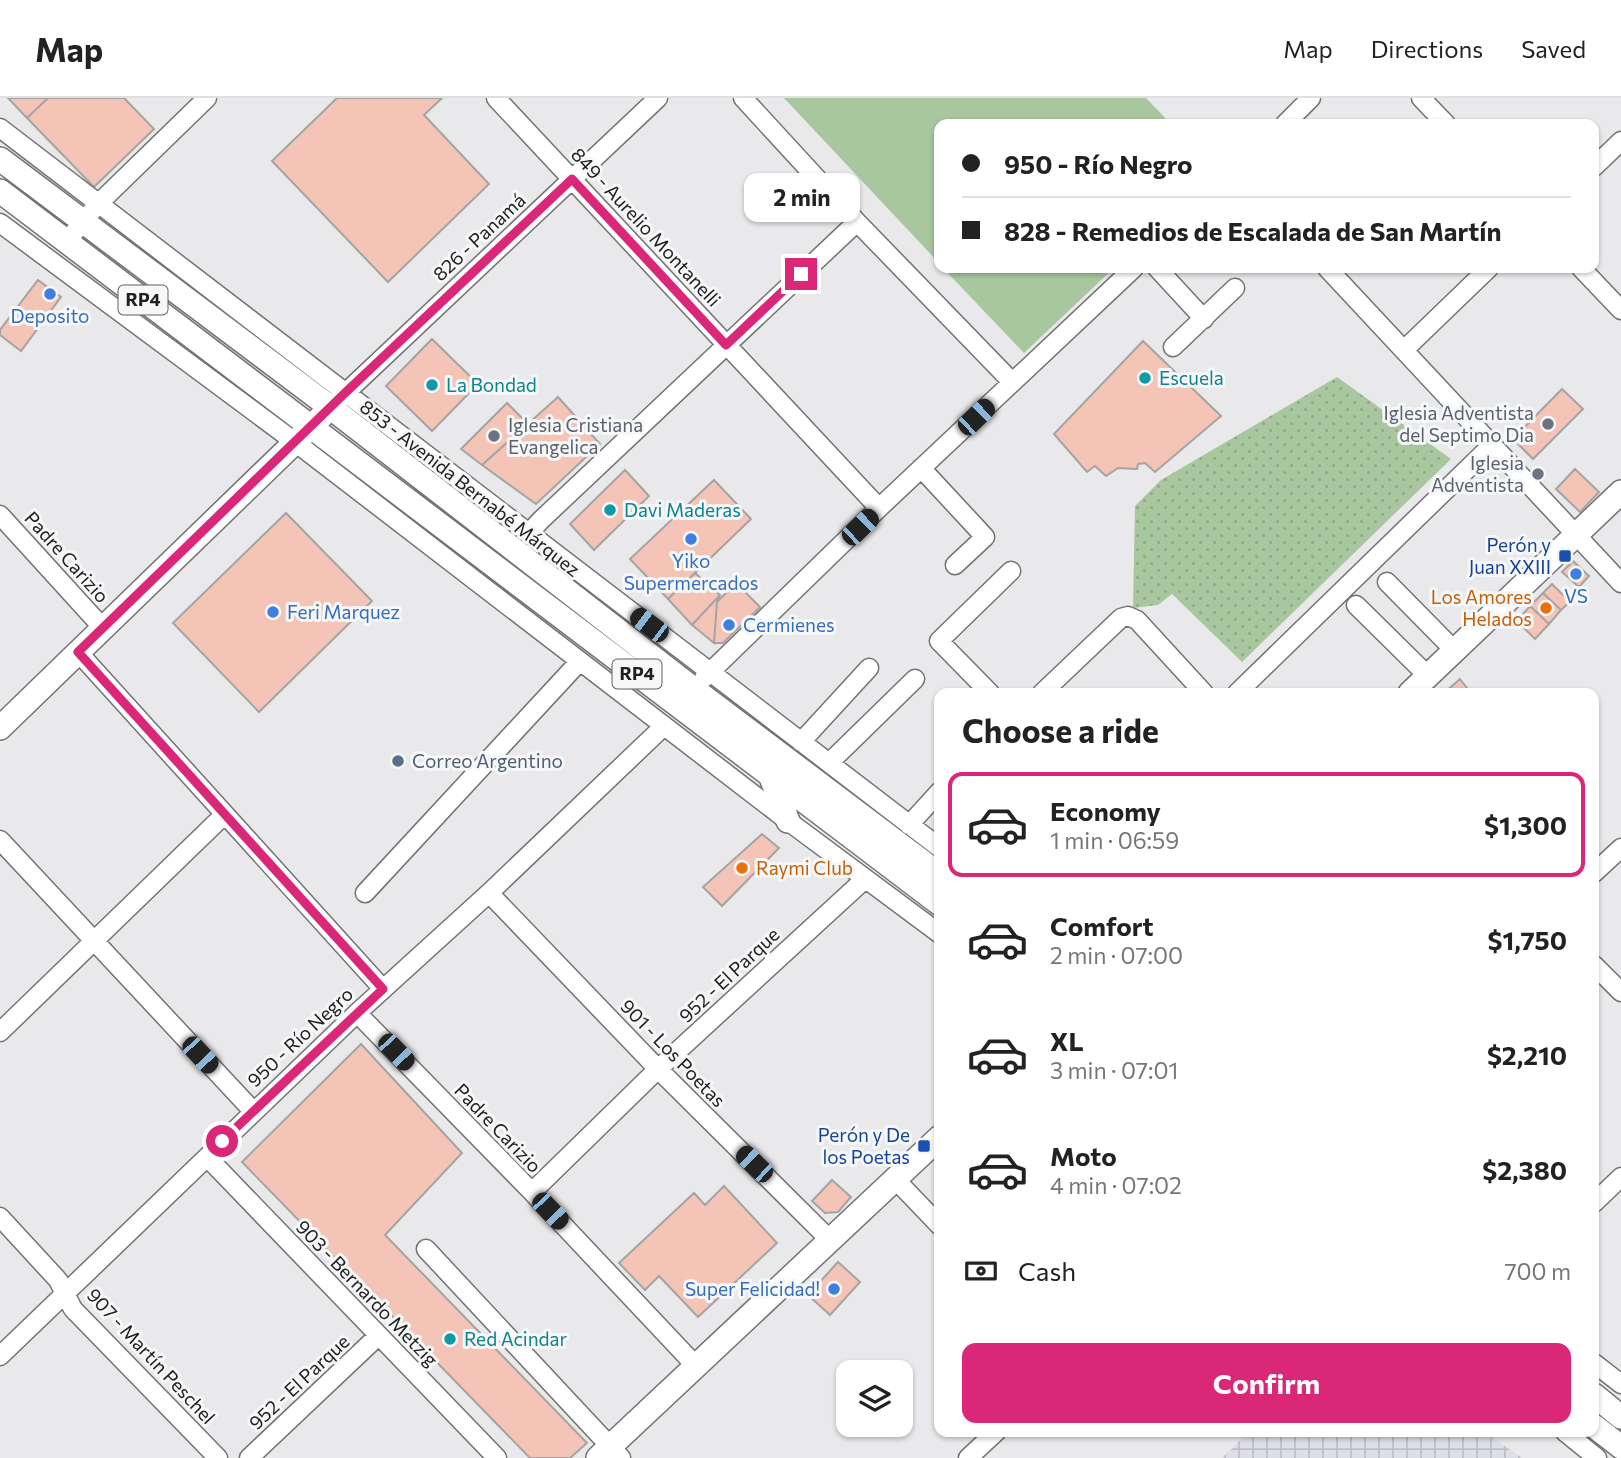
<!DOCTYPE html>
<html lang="en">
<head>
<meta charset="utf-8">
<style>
  body { margin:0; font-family:Commissioner,sans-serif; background:#f6f6f6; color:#222; height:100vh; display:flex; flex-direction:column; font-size:26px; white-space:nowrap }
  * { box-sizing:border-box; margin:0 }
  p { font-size:23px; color:#767676 }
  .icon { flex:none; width:38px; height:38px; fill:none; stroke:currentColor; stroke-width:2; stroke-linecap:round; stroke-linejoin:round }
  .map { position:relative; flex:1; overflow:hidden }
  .panel { position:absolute; left:934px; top:590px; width:665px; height:749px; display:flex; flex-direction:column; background:#fff; border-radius:14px; box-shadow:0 2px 5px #0004 }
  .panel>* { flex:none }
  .hud { position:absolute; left:934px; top:21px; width:665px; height:154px; border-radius:14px; box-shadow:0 2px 5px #0004; display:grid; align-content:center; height:154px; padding:0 28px; background:#fff }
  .controls { position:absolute; left:836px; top:1262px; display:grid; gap:14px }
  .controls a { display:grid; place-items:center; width:77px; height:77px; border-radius:14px; background:#fff; box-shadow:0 2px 5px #0004; font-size:35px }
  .end { position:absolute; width:32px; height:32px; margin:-16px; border:9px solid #db2777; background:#fff; box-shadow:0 0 0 4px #fff }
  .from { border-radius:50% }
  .bubble { position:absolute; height:49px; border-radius:14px; background:#fff; box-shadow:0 2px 5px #0004; font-size:23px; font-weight:700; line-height:49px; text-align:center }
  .car { position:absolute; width:21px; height:42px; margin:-21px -10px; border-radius:9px; box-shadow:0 0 5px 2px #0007; background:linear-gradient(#222 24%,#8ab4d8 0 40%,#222 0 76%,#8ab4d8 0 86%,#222 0) }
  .hud b { display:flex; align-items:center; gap:24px; height:66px; font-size:26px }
  .hud b+b { border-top:2px solid #e0e0e0 }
  .hud i { width:18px; height:18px; background:#222 }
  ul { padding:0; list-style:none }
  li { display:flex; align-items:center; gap:21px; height:105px; margin:0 14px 10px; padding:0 14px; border:4px solid transparent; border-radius:14px }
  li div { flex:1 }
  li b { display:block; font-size:26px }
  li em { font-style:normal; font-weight:700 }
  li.active { border-color:#db2777 }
  li>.icon { width:63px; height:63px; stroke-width:1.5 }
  h2 { padding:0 28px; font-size:32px; line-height:84px }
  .pay { display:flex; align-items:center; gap:18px; height:77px; padding:0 28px; font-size:26px }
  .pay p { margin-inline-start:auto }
  .primary-button { display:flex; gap:14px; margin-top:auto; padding:14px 28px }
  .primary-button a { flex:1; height:80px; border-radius:14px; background:#db2777; color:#fff; font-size:28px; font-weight:700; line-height:80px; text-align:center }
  header { display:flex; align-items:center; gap:42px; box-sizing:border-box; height:98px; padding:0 35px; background:#fff; border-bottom:2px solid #e0e0e0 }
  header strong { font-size:33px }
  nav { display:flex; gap:38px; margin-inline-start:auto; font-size:24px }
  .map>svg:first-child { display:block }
  .industrial { fill:url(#industrial-grid) }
  .grass { fill:url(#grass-dots) }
  .pitch { fill:#a9c79e }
  .building { fill:#f4c5b6; stroke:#a5a4a3; stroke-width:2 }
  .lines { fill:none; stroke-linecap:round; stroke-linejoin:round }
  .minor-casing { stroke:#737374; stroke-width:21 }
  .major-casing { stroke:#737374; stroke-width:26 }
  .minor { stroke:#fff; stroke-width:18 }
  .major { stroke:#fff; stroke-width:23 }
  .route { stroke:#db2777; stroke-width:9 }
  .shop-dot { fill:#3f7fe0; stroke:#f6f7f8; stroke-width:2.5 }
  .culture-dot { fill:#0f9aa8; stroke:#f6f7f8; stroke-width:2.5 }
  .worship-dot { fill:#6b7280; stroke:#f6f7f8; stroke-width:2.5 }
  .transit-dot { fill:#1a4fb4; stroke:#f6f7f8; stroke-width:2.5 }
  .food-dot { fill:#e8710a; stroke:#f6f7f8; stroke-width:2.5 }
  .service-dot { fill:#5c6f8a; stroke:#f6f7f8; stroke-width:2.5 }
  .labels { text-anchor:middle; stroke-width:6; stroke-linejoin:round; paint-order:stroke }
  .shield { fill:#f6f7f8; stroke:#606061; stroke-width:2 }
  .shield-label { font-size:18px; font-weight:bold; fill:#202020 }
  .street-label { font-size:19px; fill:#202020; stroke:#f6f7f8 }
  .shop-label { font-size:19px; fill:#366cbe; stroke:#f6f7f8 }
  .culture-label { font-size:19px; fill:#0d838f; stroke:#f6f7f8; text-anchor:start }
  .worship-label { font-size:19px; fill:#5b616d; stroke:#f6f7f8; text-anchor:end }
  .transit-label { font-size:19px; fill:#164399; stroke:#f6f7f8; text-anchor:end }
  .food-label { font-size:19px; fill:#c56008; stroke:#f6f7f8; text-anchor:end }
  .service-label { font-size:19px; fill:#4e5e75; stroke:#f6f7f8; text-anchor:start }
</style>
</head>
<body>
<header>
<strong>Map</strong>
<nav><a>Map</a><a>Directions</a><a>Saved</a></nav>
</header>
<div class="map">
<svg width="1621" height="1360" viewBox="0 0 1621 1360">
  <defs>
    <pattern id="industrial-grid" width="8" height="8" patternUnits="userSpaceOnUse" patternTransform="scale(1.75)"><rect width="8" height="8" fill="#dddee7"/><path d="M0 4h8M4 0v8" fill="none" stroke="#bdbec6"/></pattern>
    <pattern id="grass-dots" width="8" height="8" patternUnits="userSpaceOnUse" patternTransform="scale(1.75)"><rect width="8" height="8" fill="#a9c79e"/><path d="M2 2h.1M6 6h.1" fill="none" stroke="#91ab88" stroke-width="1.8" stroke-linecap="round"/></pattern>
  </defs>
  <rect width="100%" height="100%" fill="#e9e9eb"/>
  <path class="industrial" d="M1249,1334H1485L1522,1360H1222Z"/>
  <path class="grass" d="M1337,279L1451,361L1242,564L1172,496L1158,507L1133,510L1135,408L1161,382Z"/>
  <path class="pitch" d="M784,0H1146L1171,26H940V166Z
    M943,170H1114L1024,255Z"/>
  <path class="building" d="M8,0H48L27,20Z
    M48,0H124L154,31L94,89L27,20Z
    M337,0H442L424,17L489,86L388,184L272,63Z
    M38,182L61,199L21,253L0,237V232Z
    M432,241L478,286L432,333L386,288Z
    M1143,243L1221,318L1155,374L1145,365L1138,366L1137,371L1118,370L1106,378L1095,368L1087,374L1054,336Z
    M1562,291L1583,311L1533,361L1513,341Z
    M558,299L600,346L536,406L482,367Z
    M507,305L528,326L482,367L461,351Z
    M1575,371L1599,394L1580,414L1556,391Z
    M625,372L649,398L594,452L570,426Z
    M714,382L751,421L668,501L630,461Z
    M286,415L372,503L259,614L173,525Z
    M1573,463L1589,478L1579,489L1562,474Z
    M695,475L720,497L692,527L668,501Z
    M736,485L760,509L723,545H714L717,504Z
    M1552,486L1570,504L1561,512L1543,495Z
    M1543,495L1561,512L1549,526L1530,508Z
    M720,497L717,504L714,545L692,527Z
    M1530,508L1549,526L1535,541L1517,523Z
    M1460,581L1471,595H1444Z
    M762,736L779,750L722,808L703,789Z
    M361,946L462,1055L385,1137L587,1345L570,1360H530L242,1064Z
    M832,1082L851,1099L838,1114L825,1115L812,1103Z
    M724,1088L777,1145L698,1219L659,1178L645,1192L619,1165L694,1095L705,1107Z
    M838,1164L860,1184L830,1217L808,1197Z"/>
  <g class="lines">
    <defs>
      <path id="minor" d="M496,0L879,410
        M743,0L857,124L1012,284
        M1421,0L1446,26
        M1285,26L1311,0
        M0,30L940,750
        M1594,69L1621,43
        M0,125L295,344L788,723L940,836
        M66,144L98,106L207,0
        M1157,170L1204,221
        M1327,170L1621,485
        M1581,170L1621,212
        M1173,249L1235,190
        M1405,251L1489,170
        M338,302L658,0
        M921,370L985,439L955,467
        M0,417L102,529
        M528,436L541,422L857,124
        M1387,484L1455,553
        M1356,507L1428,578
        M78,554L383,891
        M704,580L879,410L1134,170
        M990,595L939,543L1011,473
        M1042,595L1121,520L1128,518L1137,522L1204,595
        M1237,595L1492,347
        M801,644L869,570
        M829,665L915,581
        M909,727L940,693
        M0,742L253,1013
        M1594,775L1621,750
        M365,795L580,563
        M489,795L658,971L830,1142
        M1594,867L1621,894
        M357,915L532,1094L695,1267
        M0,934L224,717
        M207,1059L497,1360
        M895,1081L940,1128
        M532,1094L658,971L865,781
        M1594,1105L1621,1079
        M0,1119L58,1182L73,1211L218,1360
        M426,1151L621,1360
        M0,1258L357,915L489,795L664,628
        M1594,1265L1621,1286
        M1565,1334L1597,1360
        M249,1360L378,1238
        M968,1360L996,1334"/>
      <path id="major" d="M0,61L330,309L695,592L940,777
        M0,93L940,806
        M1410,595L1621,394
        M0,630L321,319
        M770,677L788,723
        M1594,1297L1621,1319
        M1594,1328L1621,1349
        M598,1360L940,1039"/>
    </defs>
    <use href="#minor" class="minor-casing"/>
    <use href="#major" class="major-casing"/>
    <use href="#minor" class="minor"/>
    <use href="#major" class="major"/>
  </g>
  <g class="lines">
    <path class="route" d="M222,1043L383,891L78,554L346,294L572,81L726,247L801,176"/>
  </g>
  <g class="shop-dot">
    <circle cx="50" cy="196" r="7"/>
    <circle cx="691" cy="441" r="7"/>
    <circle cx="1576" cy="476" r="7"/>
    <circle cx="273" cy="514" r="7"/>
    <circle cx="729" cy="527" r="7"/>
    <circle cx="834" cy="1191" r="7"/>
  </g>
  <g class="culture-dot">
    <circle cx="1145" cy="280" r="7"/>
    <circle cx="432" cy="287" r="7"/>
    <circle cx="610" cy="412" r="7"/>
    <circle cx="450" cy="1241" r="7"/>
  </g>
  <g class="worship-dot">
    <circle cx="1548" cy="326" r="7"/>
    <circle cx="494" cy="338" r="7"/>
    <circle cx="1538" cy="376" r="7"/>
  </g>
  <g class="transit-dot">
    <rect x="1558" y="451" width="14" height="14" rx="3.5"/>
    <rect x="917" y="1041" width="14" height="14" rx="3.5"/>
  </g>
  <g class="food-dot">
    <circle cx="1546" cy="510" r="7"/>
    <circle cx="742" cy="770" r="7"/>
  </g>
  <circle class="service-dot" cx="398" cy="663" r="7"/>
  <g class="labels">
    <g class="shield">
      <rect x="118.5" y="187.5" width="49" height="29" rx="5"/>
      <rect x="612.5" y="561.5" width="49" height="29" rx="5"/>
    </g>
    <g class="shield-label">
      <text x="143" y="208">RP4</text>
      <text x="637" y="582">RP4</text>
    </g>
    <g class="street-label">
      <text transform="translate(646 129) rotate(47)" y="7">849 - Aurelio Montanelli</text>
      <text transform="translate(479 139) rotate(-43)" y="7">826 - Panamá</text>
      <text transform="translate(470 390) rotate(38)" y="7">853 - Avenida Bernabé Márquez</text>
      <text transform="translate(67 459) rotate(48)" y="7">Padre Carizio</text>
      <text transform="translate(729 877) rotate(-43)" y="7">952 - El Parque</text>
      <text transform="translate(300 939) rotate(-43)" y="7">950 - Río Negro</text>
      <text transform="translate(673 955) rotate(46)" y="7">901 - Los Poetas</text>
      <text transform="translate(498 1030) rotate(46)" y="7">Padre Carizio</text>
      <text transform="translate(367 1195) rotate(46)" y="7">903 - Bernardo Metzig</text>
      <text transform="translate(151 1258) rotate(47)" y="7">907 - Martín Peschel</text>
      <text transform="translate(299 1284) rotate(-43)" y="7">952 - El Parque</text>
    </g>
    <g class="shop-label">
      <text x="50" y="225">Deposito</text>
      <text x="691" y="470">Yiko<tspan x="691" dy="22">Supermercados</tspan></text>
      <text x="1576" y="505">VS</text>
      <text x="287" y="521" text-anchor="start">Feri Marquez</text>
      <text x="743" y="534" text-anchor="start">Cermienes</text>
      <text x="820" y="1198" text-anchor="end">Super Felicidad!</text>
    </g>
    <g class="culture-label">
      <text x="1159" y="287">Escuela</text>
      <text x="446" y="294">La Bondad</text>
      <text x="624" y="419">Davi Maderas</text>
      <text x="464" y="1248">Red Acindar</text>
    </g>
    <g class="worship-label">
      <text x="1534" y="322">Iglesia Adventista<tspan x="1534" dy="22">del Septimo Dia</tspan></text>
      <text x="508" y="334" text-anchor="start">Iglesia Cristiana<tspan x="508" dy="22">Evangelica</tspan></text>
      <text x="1524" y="372">Iglesia<tspan x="1524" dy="22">Adventista</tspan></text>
    </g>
    <g class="transit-label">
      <text x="1551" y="454">Perón y<tspan x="1551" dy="22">Juan XXIII</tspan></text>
      <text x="910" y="1044">Perón y De<tspan x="910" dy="22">los Poetas</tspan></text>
    </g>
    <g class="food-label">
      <text x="1532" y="506">Los Amores<tspan x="1532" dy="22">Helados</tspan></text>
      <text x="756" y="777" text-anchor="start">Raymi Club</text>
    </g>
    <g class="service-label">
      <text x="412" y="670">Correo Argentino</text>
    </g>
  </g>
</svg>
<div class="controls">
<a><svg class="icon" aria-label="layers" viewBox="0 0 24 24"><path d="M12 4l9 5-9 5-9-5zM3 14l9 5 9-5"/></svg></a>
</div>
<i class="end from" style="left:222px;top:1043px"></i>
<i class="end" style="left:801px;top:176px"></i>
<div class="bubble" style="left:744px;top:75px;width:116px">2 min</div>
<i class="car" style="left:976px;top:319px;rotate:46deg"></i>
<i class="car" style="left:860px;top:429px;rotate:46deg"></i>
<i class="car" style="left:649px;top:527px;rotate:307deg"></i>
<i class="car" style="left:396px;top:954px;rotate:136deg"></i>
<i class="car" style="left:200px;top:957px;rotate:137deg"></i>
<i class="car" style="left:754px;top:1066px;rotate:314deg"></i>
<i class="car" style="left:550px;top:1113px;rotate:136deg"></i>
<div class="hud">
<b><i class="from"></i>950 - Río Negro</b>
<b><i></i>828 - Remedios de Escalada de San Martín</b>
</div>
<section class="panel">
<h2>Choose a ride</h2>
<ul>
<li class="active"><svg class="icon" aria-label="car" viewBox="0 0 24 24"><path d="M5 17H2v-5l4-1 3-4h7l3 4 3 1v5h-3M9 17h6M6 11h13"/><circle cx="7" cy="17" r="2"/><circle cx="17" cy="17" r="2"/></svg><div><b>Economy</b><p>1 min · 06:59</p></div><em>$1,300</em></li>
<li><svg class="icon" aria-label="car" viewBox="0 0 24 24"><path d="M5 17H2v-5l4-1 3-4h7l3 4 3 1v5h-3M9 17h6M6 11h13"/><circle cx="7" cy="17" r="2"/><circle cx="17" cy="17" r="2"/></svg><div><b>Comfort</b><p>2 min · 07:00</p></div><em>$1,750</em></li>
<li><svg class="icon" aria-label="car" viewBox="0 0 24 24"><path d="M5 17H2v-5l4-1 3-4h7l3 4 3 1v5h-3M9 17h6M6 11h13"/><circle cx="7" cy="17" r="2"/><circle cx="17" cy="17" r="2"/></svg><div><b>XL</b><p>3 min · 07:01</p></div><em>$2,210</em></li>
<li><svg class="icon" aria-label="car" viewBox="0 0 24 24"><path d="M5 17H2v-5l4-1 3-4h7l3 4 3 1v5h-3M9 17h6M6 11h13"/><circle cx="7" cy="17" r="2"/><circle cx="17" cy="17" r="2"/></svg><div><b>Moto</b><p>4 min · 07:02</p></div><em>$2,380</em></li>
</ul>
<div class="pay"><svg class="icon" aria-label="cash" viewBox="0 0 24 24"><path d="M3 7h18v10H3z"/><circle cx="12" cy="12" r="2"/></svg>Cash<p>700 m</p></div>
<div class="primary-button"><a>Confirm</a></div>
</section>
</div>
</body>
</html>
